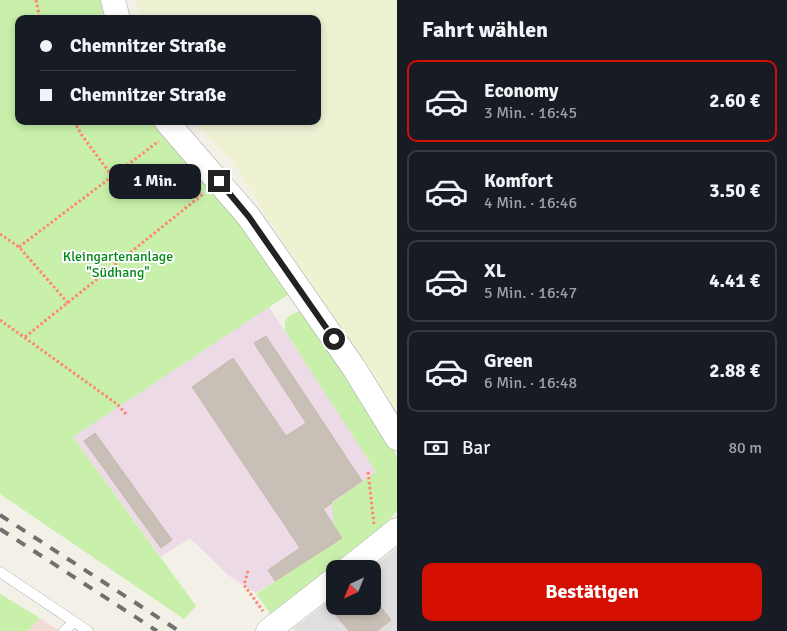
<!DOCTYPE html>
<html lang="de">
<head>
<meta charset="utf-8">
<style>
  body { margin:0; font-family:Signika,sans-serif; background:#242831; color:#f1f3f6; height:100vh; display:flex; flex-direction:column; font-size:19px; white-space:nowrap }
  * { box-sizing:border-box; margin:0 }
  p { font-size:16px; color:#9ea1a6 }
  .icon { flex:none; width:28px; height:28px; fill:none; stroke:currentColor; stroke-width:2; stroke-linecap:round; stroke-linejoin:round }
  .map { position:relative; flex:1; overflow:hidden }
  .sheet { display:flex; flex-direction:column; background:#171b24; width:390px }
  .sheet>* { flex:none }
  .hud { position:absolute; left:15px; top:15px; width:306px; height:110px; border-radius:10px; box-shadow:0 2px 8px #0003; display:grid; align-content:center; height:110px; padding:0 25px; background:#171b24 }
  .needle { width:32px; rotate:223deg }
  .controls { position:absolute; left:326px; top:560px; display:grid; gap:10px }
  .controls a { display:grid; place-items:center; width:55px; height:55px; border-radius:10px; background:#171b24; box-shadow:0 2px 8px #0003; font-size:25px }
  .end { position:absolute; width:22px; height:22px; margin:-11px; border:6px solid #222; background:#fff; box-shadow:0 0 0 2px #fff }
  .from { border-radius:50% }
  .bubble { position:absolute; height:35px; border-radius:10px; background:#171b24; box-shadow:0 2px 8px #0003; font-size:16px; font-weight:800; line-height:35px; text-align:center }
  .hud b { display:flex; align-items:center; gap:18px; height:48px; font-size:19px }
  .hud b+b { border-top:1px solid #363941 }
  .hud i { width:12px; height:12px; background:#f1f3f6 }
  ul { padding:0; list-style:none }
  li { display:flex; align-items:center; gap:15px; height:82px; margin:0 10px 8px; padding:0 15px; border:2px solid #363941; border-radius:10px }
  li div { flex:1 }
  li b { display:block; font-size:19px }
  li em { font-style:normal; font-weight:800 }
  li.current { border-color:#d40f00 }
  li>.icon { width:45px; height:45px; stroke-width:1.5 }
  h2 { padding:0 25px; font-size:22px; line-height:60px }
  .pay { display:flex; align-items:center; gap:12px; height:55px; padding:0 25px; font-size:19px }
  .pay p { margin-inline-start:auto }
  .button { display:flex; gap:10px; margin-top:auto; padding:10px 25px }
  .button a { flex:1; height:58px; border-radius:10px; background:#d40f00; color:#fff; font-size:20px; font-weight:800; line-height:58px; text-align:center }
  main { display:flex; flex:1; min-height:0 }
  .map>svg:first-child { display:block }
  .residential { fill:#e0dfdf }
  .commercial { fill:#f4dad7 }
  .industrial { fill:#ecdae7 }
  .farmland { fill:#eef2d3 }
  .grass { fill:#c8f0ab }
  .building { fill:#c8c0b7; stroke:#c6b8a9 }
  .lines { fill:none; stroke-linecap:round; stroke-linejoin:round }
  .service-casing { stroke:#a9a9a9; stroke-width:11 }
  .tertiary-casing { stroke:#a9a9a9; stroke-width:25 }
  .path { stroke:#ff876d; stroke-width:3; stroke-dasharray:2.5 2.5; stroke-linecap:butt }
  .service { stroke:#fff; stroke-width:10 }
  .tertiary { stroke:#fff; stroke-width:24 }
  .rail { stroke:#707070; stroke-width:4; stroke-dasharray:10 10; stroke-linecap:butt }
  .route { stroke:#222; stroke-width:6 }
  .labels { text-anchor:middle; stroke-width:4; stroke-linejoin:round; paint-order:stroke }
  .park-label { font-size:14px; fill:#038818; stroke:#fff }
</style>
</head>
<body>
<main>
<div class="map">
<svg width="397" height="631" viewBox="0 0 397 631">
  <rect width="100%" height="100%" fill="#f3f0e8"/>
  <path class="residential" d="M397,548V631H295L293,629L335,596V606H372V569H370Z"/>
  <path class="commercial" d="M40,618L59,631H28Z"/>
  <path class="industrial" d="M269,307L377,472L342,538L256,593L228,575L190,538L161,557L73,437Z"/>
  <path class="farmland" d="M135,0H397V422L232,161L192,121H318V19H142Z"/>
  <path class="grass" d="M0,0H101L104,19H19V121H152L161,134L234,213L289,294L73,437L196,606L184,619L0,494Z
    M299,311L305,314L357,390L394,449L397,458V511L383,527L272,616L256,594L341,538L334,526L332,503L376,472L285,331V321L289,316Z
    M0,594L40,618L28,631H0Z"/>
  <path class="building" d="M266,336L362,481L331,502L332,503L323,509L342,538L275,581L268,570L300,548L192,387L233,358L286,436L306,423L254,343Z
    M95,433L172,540L161,548L84,441Z
    M346,606H380L391,620L377,631H349L335,614Z"/>
  <g class="lines">
    <defs>
      <path id="service" d="M0,572L88,631
        M64,631L74,622"/>
      <path id="tertiary" d="M113,0L118,19
        M166,121L249,217L354,368L397,438
        M348,569L397,530
        M268,631L335,579"/>
    </defs>
    <use href="#service" class="service-casing"/>
    <use href="#tertiary" class="tertiary-casing"/>
    <path class="path" d="M36,0L40,19
      M74,121L81,134L112,176
      M0,234L19,247L68,303
      M19,247L159,141
      M0,320L117,404L127,415
      M25,337L203,194
      M368,472L374,524
      M248,571L244,585L263,611"/>
    <use href="#service" class="service"/>
    <use href="#tertiary" class="tertiary"/>
    <path class="rail" d="M0,515L179,631
      M0,529L157,631"/>
  </g>
  <g class="lines">
    <path class="route" d="M219,181L249,217L334,339"/>
  </g>
  <g class="labels">
    <g class="park-label">
      <text x="118" y="261">Kleingartenanlage<tspan x="118" dy="16">"Südhang"</tspan></text>
    </g>
  </g>
</svg>
<div class="controls">
<a><svg class="needle" viewBox="-14 -14 28 28"><path d="M0-13l5 13h-10z" fill="#e53935"/><path d="M0 13l5-13h-10z" fill="#9ea1a6"/></svg></a>
</div>
<i class="end from" style="left:334px;top:339px"></i>
<i class="end" style="left:219px;top:181px"></i>
<div class="bubble" style="left:109px;top:164px;width:92px">1 Min.</div>
<div class="hud">
<b><i class="from"></i>Chemnitzer Straße</b>
<b><i></i>Chemnitzer Straße</b>
</div>
</div>
<section class="sheet">
<h2>Fahrt wählen</h2>
<ul>
<li class="current"><svg class="icon" aria-label="car" viewBox="0 0 24 24"><path d="M5 17H2v-5l4-1 3-4h7l3 4 3 1v5h-3M9 17h6M6 11h13"/><circle cx="7" cy="17" r="2"/><circle cx="17" cy="17" r="2"/></svg><div><b>Economy</b><p>3 Min. · 16:45</p></div><em>2.60 €</em></li>
<li><svg class="icon" aria-label="car" viewBox="0 0 24 24"><path d="M5 17H2v-5l4-1 3-4h7l3 4 3 1v5h-3M9 17h6M6 11h13"/><circle cx="7" cy="17" r="2"/><circle cx="17" cy="17" r="2"/></svg><div><b>Komfort</b><p>4 Min. · 16:46</p></div><em>3.50 €</em></li>
<li><svg class="icon" aria-label="car" viewBox="0 0 24 24"><path d="M5 17H2v-5l4-1 3-4h7l3 4 3 1v5h-3M9 17h6M6 11h13"/><circle cx="7" cy="17" r="2"/><circle cx="17" cy="17" r="2"/></svg><div><b>XL</b><p>5 Min. · 16:47</p></div><em>4.41 €</em></li>
<li><svg class="icon" aria-label="car" viewBox="0 0 24 24"><path d="M5 17H2v-5l4-1 3-4h7l3 4 3 1v5h-3M9 17h6M6 11h13"/><circle cx="7" cy="17" r="2"/><circle cx="17" cy="17" r="2"/></svg><div><b>Green</b><p>6 Min. · 16:48</p></div><em>2.88 €</em></li>
</ul>
<div class="pay"><svg class="icon" aria-label="cash" viewBox="0 0 24 24"><path d="M3 7h18v10H3z"/><circle cx="12" cy="12" r="2"/></svg>Bar<p>80 m</p></div>
<div class="button"><a>Bestätigen</a></div>
</section>
</main>
</body>
</html>
